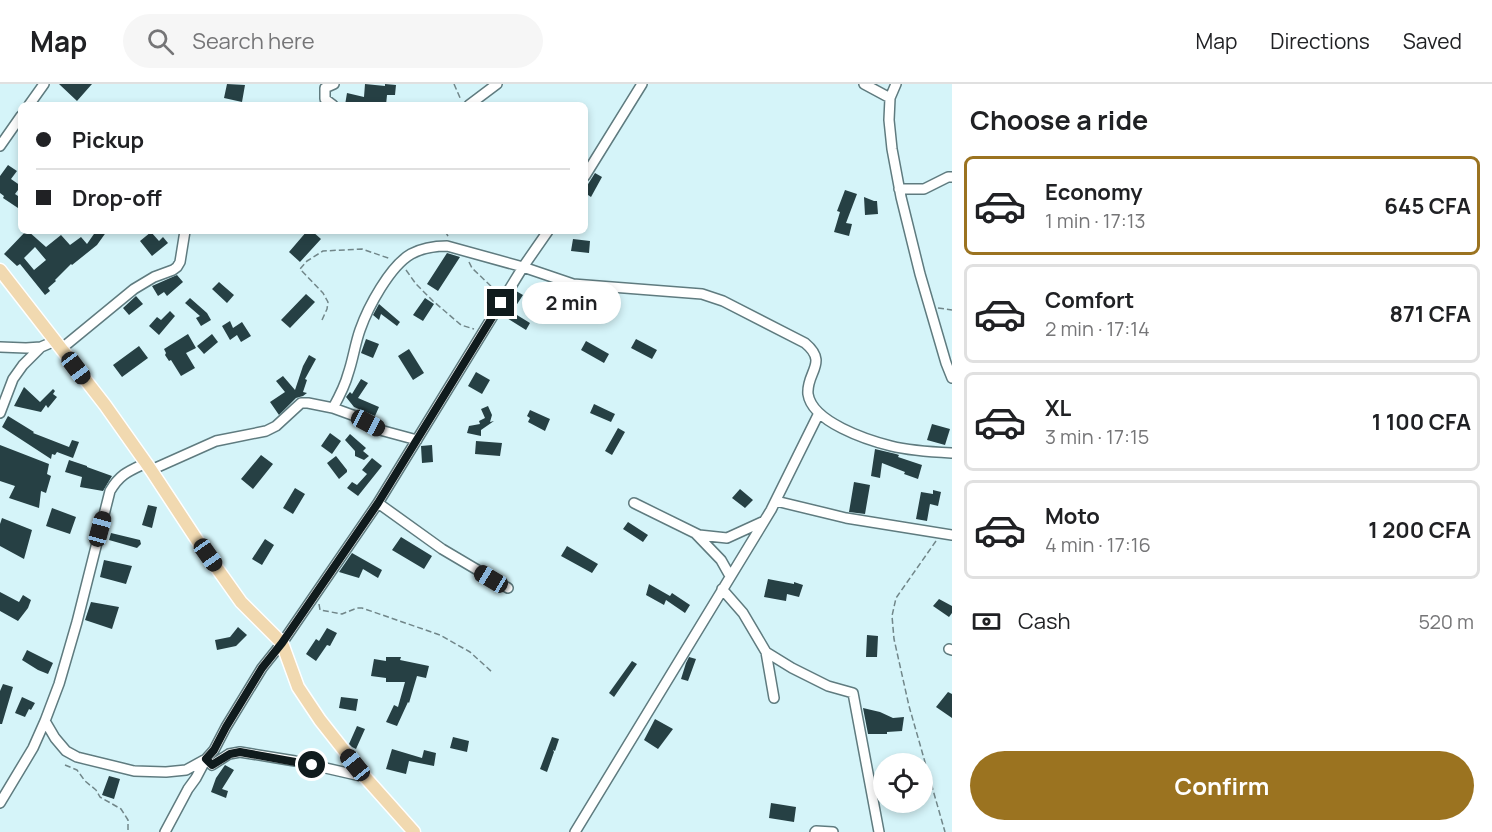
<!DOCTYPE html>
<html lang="en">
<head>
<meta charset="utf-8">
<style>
  body { margin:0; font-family:Manrope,sans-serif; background:#f6f6f6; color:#202124; height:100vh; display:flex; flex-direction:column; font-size:22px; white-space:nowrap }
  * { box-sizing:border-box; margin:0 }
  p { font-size:20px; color:#757577 }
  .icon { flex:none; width:33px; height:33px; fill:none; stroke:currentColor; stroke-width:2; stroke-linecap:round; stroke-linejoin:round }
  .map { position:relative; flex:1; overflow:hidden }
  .side { display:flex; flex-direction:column; background:#fff; width:540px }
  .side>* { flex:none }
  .banner { position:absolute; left:18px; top:18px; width:570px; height:132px; border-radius:9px; box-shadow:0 3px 9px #0003; display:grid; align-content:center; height:132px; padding:0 18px; background:#fff }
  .tools { position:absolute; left:873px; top:669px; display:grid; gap:12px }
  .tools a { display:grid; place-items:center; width:60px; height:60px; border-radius:50%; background:#fff; box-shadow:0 3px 9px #0003; font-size:30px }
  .end { position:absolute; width:27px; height:27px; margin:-14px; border:8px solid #101b1d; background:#fff; box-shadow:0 0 0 3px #fff }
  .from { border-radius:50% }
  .bubble { position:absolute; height:42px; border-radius:21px; background:#fff; box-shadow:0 3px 9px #0003; font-size:20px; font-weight:700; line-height:42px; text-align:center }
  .car { position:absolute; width:18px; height:36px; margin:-18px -9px; border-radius:8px; box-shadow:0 0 4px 2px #0007; background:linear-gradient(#222 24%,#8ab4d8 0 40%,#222 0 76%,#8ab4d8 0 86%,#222 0) }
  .banner b { display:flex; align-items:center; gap:21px; height:57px; font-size:22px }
  .banner b+b { border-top:2px solid #e0e0e0 }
  .banner i { width:15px; height:15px; background:#202124 }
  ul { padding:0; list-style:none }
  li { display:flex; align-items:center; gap:18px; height:99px; margin:0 12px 9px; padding:0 6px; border:3px solid #e0e0e0; border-radius:9px }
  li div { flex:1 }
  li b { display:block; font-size:22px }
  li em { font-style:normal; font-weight:700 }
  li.current { border-color:#9b7320 }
  li>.icon { width:54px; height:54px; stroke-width:1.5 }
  h2 { padding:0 18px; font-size:27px; line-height:72px }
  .pay { display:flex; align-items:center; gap:15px; height:66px; padding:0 18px; font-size:22px }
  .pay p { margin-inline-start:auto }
  .primary-button { display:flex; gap:12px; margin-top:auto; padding:12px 18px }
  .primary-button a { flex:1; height:69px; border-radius:36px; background:#9b7320; color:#fff; font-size:24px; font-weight:700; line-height:69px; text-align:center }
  header { display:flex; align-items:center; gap:36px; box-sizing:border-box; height:84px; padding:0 30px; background:#fff; border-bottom:2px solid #e0e0e0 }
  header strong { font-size:28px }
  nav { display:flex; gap:33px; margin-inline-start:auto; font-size:21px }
  .search { width:420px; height:54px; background:#f6f6f6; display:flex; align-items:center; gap:15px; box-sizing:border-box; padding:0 21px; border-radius:33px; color:#757577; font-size:22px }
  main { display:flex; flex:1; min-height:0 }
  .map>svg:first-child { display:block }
  .building { fill:#264044; fill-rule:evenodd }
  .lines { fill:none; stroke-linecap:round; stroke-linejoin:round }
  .minor-casing { stroke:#5f7b7f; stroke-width:12 }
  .major-casing { stroke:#fff; stroke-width:15 }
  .path { stroke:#718689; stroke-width:1.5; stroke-dasharray:6 3; stroke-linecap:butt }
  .minor { stroke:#fff; stroke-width:9 }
  .major { stroke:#f1d9b0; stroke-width:12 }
  .route { stroke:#101b1d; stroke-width:8 }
</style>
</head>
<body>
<header>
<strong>Map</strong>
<div class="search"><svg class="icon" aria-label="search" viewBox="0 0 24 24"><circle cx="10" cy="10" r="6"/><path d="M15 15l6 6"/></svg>Search here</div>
<nav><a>Map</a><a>Directions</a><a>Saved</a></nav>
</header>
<main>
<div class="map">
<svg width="952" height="748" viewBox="0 0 952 748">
  <rect width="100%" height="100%" fill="#d5f4f9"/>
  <path class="building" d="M59,0H92L77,17Z
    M227,0L245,1L242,18L224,14Z
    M365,0L385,2V0L396,1L395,11H387L386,21L363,20V21H345L347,9L364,13Z
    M8,81L17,87L11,95L21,102L15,110L21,114V126L3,114L4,112L0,109V92Z
    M595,89L602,93L591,113L585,109V105Z
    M845,106L857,110L846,139L852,140L849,152L834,148L840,128L837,127Z
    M864,113L874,117H877L878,130L865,131Z
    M26,147H28L46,163L61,151L70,161L81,153L87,160L96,147H107L97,161L72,181L71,180L55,196L56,197L48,204L50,207L45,211L20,180L17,182L4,170ZM35,163L46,176L34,186L24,174Z
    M307,147H312L321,155L300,178L289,168Z
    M151,148L159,157L163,153L168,159L152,172L140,157Z
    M573,155L590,157L589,169L571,167Z
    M447,169L460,173L438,207L427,200Z
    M177,191L183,198L167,212L164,208L158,212L152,202Z
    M219,198L234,211L227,219L212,205Z
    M516,207L523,211L512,228L530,239L526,246L502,231Z
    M306,210L315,218L290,244L281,236Z
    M136,212L143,220L129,231L123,224Z
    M190,214L207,229L211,236L201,242L196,234L200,232L185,219Z
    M425,214L434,220L423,237L413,231Z
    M379,220L400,238L397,242L381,230L379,236L373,231Z
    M170,227L175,232L159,251L149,242L157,233L161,236Z
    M230,237L233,244L242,238L251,252L241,258L237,251L230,256L222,242Z
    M188,250L196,264L186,269L195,284L181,292L171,276L169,277L165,271L166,269L164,265Z
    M212,250L218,258L204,270L197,262Z
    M366,255L379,260L373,274L361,269Z
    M636,255L657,266L652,275L631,264Z
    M586,257L609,270L604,279L581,266Z
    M139,262L148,274L122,293L113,281Z
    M409,265L424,289L413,296L398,272Z
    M309,271L316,275L305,295L307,296L303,308L307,309L303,312L296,314L279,331L270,318L285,308L276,297L283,292L295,306L303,282Z
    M476,288L490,296L482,310L468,302Z
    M361,295L368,299L358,314L379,323L375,332L354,323L346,313L350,308L352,310Z
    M24,303L40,318L53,305L55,307L53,310L57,313L48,324L46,321L41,328L14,322Z
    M594,320L615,330L611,338L590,329Z
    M488,322L492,331L490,338L494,337L481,346V352L467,349L469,342L480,340L479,337L485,334L481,325Z
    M530,326L550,335L545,347L528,338L530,334L527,332Z
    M8,332L34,348L33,349L69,363L72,356L79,358L73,374L57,368L55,371L52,370L51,375L2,343Z
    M932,340L950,345L945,361L927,356Z
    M618,344L625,348L612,371L605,367Z
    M330,349L341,357L332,370L321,362Z
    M350,350L366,364L363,367L369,372L364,376L355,372V367L345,356Z
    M476,357L502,359L500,372L475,370Z
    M0,361L49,380L47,390L51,392L46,409L41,407L39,424L9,414L15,402L0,397Z
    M432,361L433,378L422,379L421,362Z
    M875,365L896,370L899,371L898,373L922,381L918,395L904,390L905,388L882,379L880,394L871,392Z
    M261,371L273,380L253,405L241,395Z
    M336,372L347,386V388L339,395L327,379Z
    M372,374L382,382L358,412L347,404L352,398L357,401L367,390L362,386Z
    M69,376L87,382V383L112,392L103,407L80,403L82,393L65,388Z
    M854,398L870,401L865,430L849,428Z
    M295,404L305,410L293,430L283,424Z
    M740,405L753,416L745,424L732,414Z
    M933,406L941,408L938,422L930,420L927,437L916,435L921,408L933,410Z
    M148,421L157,423L152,444L142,441Z
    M52,424L76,433L70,450L46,442Z
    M2,434L32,446L24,475L0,462V440Z
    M628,438L648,451L643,458L623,445Z
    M111,449L140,456L141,460L137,464L109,456Z
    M401,453L432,472L424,485L392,466Z
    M265,455L274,461L262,481L252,475Z
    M567,462L598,480L592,489L561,472Z
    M352,469L382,486L378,494L363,485L359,494L339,488Z
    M104,476L132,482L126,500L100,493Z
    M768,495L794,500V498L803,501L799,513L787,510L786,517L764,513Z
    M649,500L670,512L672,509L690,521L685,529L666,516L664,521L646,511Z
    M0,508L19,518L23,511L31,516L28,524L18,537L0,527Z
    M939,515L952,522V529L949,533L933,522Z
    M91,518L119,523L112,545L85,536Z
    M238,543L247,551L236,562L217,566L215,556L230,553Z
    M327,544L337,549L330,562L327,561L316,577L306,570L316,555L319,557Z
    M867,551L878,552L877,573H866Z
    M27,566L53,579L48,590L38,586L22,576Z
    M386,573H401L400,576L429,582L426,594L417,592L409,619L408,618L397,642L386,638L394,621L398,623L405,598H386V594L371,592L374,575L386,577Z
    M689,573L696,575L688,597L681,595L686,579Z
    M632,577L637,580L614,613L609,609Z
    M3,600L13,603L2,640H0V607Z
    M948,608L952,610V634L936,623Z
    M22,613L35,619L31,626L29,625L25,633L15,629Z
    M341,613L358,615L356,627L339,624Z
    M863,624L880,628L893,634L904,633L902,647L887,648V650H868Z
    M655,635L673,645L658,665L644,656Z
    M357,642L365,645L356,665L352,663L349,660Z
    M453,653L469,657L467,668L450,664Z
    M552,653L559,655L555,667L553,666L554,668L547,688L540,685Z
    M392,665L422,674L424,666L436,669L434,682L409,677L406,690L386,685Z
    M225,681L234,686L222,705L228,707L226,714L211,708L216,694Z
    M109,692L120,695L114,715L102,711Z
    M771,719L796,723L794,738L769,734Z"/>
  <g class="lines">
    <defs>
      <path id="minor" d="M864,0L890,14
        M896,0L890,14L889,36L892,65L901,113L920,190L946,279L952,294
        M29,21L44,0
        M333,21L325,15V4L334,0
        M469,21L497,0
        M0,62L21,32
        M585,92L642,0
        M899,105H924L948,93H952
        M0,263L26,264L41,263
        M61,265L134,205L154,193L173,186L177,183L180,178L185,147
        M333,324C339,313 345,302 348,290C353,276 355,260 360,246C368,223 390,182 411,170C422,164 434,162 447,162L523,183L573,200L702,210L723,217L805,259C829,279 806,288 808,310C812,338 867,356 891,362C911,367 932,368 952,369
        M0,329L13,295L23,281L41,263L55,257
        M151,386L216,357L266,347L276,342L301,319H308L333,324L355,332L380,346L417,356
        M776,417L846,434L952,451
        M378,419L442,465L508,504
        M634,419L699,451L727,454L762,438
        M696,450L721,476L730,492
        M722,505L743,529L766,568L792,584L828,602L853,609L879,748
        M949,565L952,566
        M766,568L774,614
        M45,637L55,654L66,667L77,673L134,687L166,688L186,686L206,675L212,681L229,670L240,668L295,677L365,693
        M0,719L33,664L45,637L59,600L77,538L110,407C120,390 129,387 146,379
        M165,748L188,705L196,694L206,675L214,666L226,643L262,584L282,559L378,419L523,183L548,147
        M575,748L771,426L819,329
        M815,748L816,747L833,748"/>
      <path id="major" d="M0,186L105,321L151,386L197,456L241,518L282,559L298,603L320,636L365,693L414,748"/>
    </defs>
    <use href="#minor" class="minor-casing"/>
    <use href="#major" class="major-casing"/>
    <path class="path" d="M454,0L461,16
      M445,147L449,154
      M469,178L472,184L496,207
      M406,186L416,200L433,217L461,241L474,245
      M938,224L952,226
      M322,236L327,225L328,218L323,209L300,185L307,177L323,167L362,165L391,175
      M936,457L896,514L892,532L894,555L909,622L945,748
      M319,520L320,526L342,530L357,524H362L440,551L470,568L492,588
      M65,681L77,686L85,697L96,706L100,713L121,725L128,736V748"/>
    <use href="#minor" class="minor"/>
    <use href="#major" class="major"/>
  </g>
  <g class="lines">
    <path class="route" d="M312,681L240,668L230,670L212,681L206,675L214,666L226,643L262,584L282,559L378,419L501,219"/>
  </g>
</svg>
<div class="tools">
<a><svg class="icon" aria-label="locate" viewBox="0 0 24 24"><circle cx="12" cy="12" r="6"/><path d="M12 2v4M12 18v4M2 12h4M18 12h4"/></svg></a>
</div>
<i class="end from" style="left:312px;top:681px"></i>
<i class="end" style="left:501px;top:219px"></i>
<div class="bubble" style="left:522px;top:198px;width:99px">2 min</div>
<i class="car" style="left:76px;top:284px;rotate:143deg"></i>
<i class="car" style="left:368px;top:339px;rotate:118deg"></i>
<i class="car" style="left:100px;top:445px;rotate:15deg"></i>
<i class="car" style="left:208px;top:471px;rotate:145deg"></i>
<i class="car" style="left:491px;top:495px;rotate:301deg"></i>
<i class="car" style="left:355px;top:681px;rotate:321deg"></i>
<div class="banner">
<b><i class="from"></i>Pickup</b>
<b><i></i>Drop-off</b>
</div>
</div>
<section class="side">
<h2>Choose a ride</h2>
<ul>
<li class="current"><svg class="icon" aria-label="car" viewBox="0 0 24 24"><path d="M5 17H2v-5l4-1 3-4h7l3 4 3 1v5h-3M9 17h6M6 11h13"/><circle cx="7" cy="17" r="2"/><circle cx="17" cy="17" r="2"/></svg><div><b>Economy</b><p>1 min · 17:13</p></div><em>645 CFA</em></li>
<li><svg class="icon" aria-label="car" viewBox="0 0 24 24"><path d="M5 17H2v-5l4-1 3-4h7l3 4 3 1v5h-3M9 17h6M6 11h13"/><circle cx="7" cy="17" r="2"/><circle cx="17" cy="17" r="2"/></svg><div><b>Comfort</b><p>2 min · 17:14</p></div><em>871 CFA</em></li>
<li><svg class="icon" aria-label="car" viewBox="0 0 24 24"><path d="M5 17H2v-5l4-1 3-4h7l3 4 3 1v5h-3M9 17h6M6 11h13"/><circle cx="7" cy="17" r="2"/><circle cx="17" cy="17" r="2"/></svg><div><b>XL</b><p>3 min · 17:15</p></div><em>1 100 CFA</em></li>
<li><svg class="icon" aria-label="car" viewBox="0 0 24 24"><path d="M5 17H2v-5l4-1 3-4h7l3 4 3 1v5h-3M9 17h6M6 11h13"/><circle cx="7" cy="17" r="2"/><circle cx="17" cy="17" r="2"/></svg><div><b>Moto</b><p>4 min · 17:16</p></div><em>1 200 CFA</em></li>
</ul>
<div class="pay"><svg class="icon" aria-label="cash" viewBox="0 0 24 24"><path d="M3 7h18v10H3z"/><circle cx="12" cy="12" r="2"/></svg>Cash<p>520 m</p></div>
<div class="primary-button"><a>Confirm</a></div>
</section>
</main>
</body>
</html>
